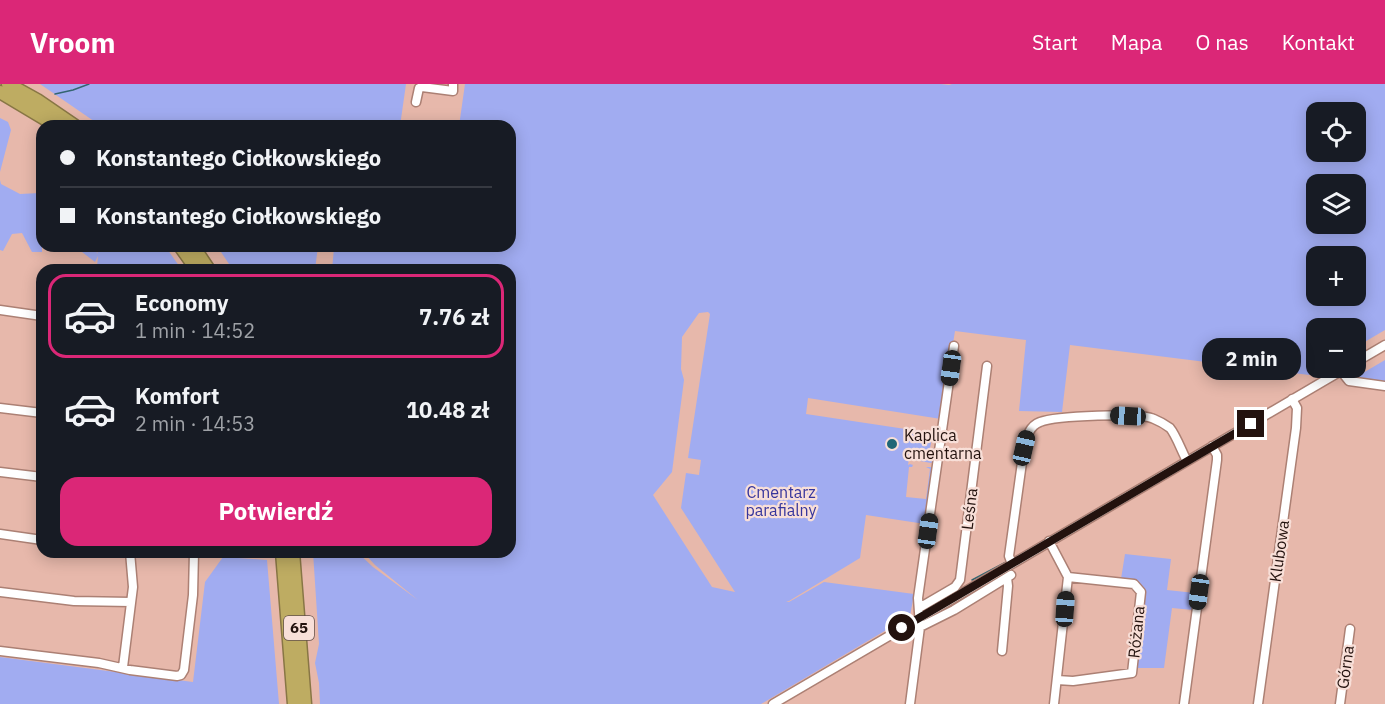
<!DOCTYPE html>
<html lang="pl">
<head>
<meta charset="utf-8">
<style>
  body { margin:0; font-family:"IBM Plex Sans",sans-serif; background:#242831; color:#f1f3f6; height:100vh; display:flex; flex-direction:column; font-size:22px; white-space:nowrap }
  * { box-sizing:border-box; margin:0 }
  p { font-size:20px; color:#9ea1a6 }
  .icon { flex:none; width:33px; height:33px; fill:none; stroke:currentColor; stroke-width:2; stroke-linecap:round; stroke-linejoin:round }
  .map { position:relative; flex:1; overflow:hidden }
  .details { position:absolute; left:36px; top:180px; width:480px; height:294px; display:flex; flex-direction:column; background:#171b24; border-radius:18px; box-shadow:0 3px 15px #0003 }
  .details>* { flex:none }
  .hud { position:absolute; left:36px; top:36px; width:480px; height:132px; border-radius:18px; box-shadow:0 3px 15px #0003; display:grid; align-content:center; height:132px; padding:0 24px; background:#171b24 }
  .controls { position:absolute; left:1306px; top:18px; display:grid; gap:12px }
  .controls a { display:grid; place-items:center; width:60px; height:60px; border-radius:12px; background:#171b24; box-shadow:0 3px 15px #0003; font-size:30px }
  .end { position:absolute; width:27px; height:27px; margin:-14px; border:8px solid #23120e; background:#fff; box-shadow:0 0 0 3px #fff }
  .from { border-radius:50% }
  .bubble { position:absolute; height:42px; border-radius:18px; background:#171b24; box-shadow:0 3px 15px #0003; font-size:20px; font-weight:700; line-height:42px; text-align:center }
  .car { position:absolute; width:18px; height:36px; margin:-18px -9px; border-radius:8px; box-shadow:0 0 4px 2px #0007; background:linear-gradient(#222 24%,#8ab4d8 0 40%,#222 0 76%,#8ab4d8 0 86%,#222 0) }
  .hud b { display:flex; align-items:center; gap:21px; height:57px; font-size:22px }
  .hud b+b { border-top:2px solid #363941 }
  .hud i { width:15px; height:15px; background:#f1f3f6 }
  ul { padding:10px 0 0; list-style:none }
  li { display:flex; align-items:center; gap:18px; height:84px; margin:0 12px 9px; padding:0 12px; border:3px solid transparent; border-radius:18px }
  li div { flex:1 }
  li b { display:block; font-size:22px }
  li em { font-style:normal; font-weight:700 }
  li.selected { border-color:#db2777 }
  li>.icon { width:54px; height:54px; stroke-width:1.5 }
  .button { display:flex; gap:12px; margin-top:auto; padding:12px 24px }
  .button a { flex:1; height:69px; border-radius:18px; background:#db2777; color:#fff; font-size:24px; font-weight:700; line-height:69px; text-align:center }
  header { display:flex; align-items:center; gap:36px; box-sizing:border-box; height:84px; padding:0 30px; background:#db2777; color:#fff }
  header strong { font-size:28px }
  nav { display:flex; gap:33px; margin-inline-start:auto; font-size:21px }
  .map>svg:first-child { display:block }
  .green { fill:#a1acf1; fill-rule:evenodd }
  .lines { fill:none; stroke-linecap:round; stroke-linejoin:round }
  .stream { stroke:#346570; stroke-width:1.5 }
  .minor-casing { stroke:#ac8074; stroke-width:11 }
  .highway-casing { stroke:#887645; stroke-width:15 }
  .minor { stroke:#fff; stroke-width:8 }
  .highway { stroke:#beac62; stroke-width:12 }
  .route { stroke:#23120e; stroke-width:8 }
  .poi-dot { fill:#206676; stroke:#f8dfd8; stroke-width:2 }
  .labels { text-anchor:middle; stroke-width:4.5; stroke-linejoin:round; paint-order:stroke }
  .shield { fill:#f8dfd8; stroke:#63504b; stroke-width:1.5 }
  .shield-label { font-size:15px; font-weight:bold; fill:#23120e }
  .poi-label { font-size:16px; fill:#23120e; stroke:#f8dfd8; text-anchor:start }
  .park-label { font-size:16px; fill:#36359c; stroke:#f8dfd8 }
  .street-label { font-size:16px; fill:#23120e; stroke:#f8dfd8 }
</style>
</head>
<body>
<header>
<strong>Vroom</strong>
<nav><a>Start</a><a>Mapa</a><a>O nas</a><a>Kontakt</a></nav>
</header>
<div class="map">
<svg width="1385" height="620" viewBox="0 0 1385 620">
  <rect width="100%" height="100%" fill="#e7b8ab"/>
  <path class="green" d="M40,0H406L400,42H101Z
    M465,0H941L949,1L952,0H1385V246L1356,263V244H1317V284H1321L1309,291L1070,261L1062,328L1019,327L1026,256L955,247L941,335L808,314L806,330L912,346L939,351L938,355L932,354L930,364L935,365L934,377L931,379L909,375L908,381L910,380L913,381L912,383H909L906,413L926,415L930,385L926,383H931L932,386L925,440L866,431L860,474L789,517H786L789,518L824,498L914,510L910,532L761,620H320L319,599L315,579L319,560L313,468H357L373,483L418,516L375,481L363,468H510V186H332L334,164L321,162H510V42H459ZM1317,28H1356V68H1317ZM1317,100H1356V140H1317ZM1317,172H1356V212H1317ZM708,228L710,230L688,374L701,376L699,391L686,389L681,424L735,508L712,503L653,411L672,388L684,296L681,285L682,253L699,229Z
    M0,34L8,38L11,46L0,88Z
    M0,96L1,100L20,110L40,109L42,104V168H32L22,149L12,150L3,167L0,166Z
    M82,162H96L97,170L99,162H165L182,186H84V182L97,183L98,172L95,178L82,168Z
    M217,162H318L315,186H233Z
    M1385,276V299L1351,296Z
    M1125,470L1171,475L1167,506L1195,509L1193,526L1172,524L1164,584H1136L1145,506L1136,497L1121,495Z
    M223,473L267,476L279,620H0V573L193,598L205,498Z"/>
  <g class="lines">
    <path class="stream" d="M55,10L73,6L89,0
      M972,496L1008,477"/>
    <defs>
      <path id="minor" d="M416,18L419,4L422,3L453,7V0
        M0,226L42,232
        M1356,278L1385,261
        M1341,287L1349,297L1385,302
        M0,324L42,329
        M0,388L42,393
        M0,450L42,456
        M1049,457L1068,493L1054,620
        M1012,480L1009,472L1024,364C1027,353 1029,342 1040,338C1055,332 1141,328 1154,335C1159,337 1166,341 1170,344C1176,351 1182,368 1187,377
        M0,508L74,517L131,518
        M919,524L955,503L960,496L987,282
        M920,543L954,526L1011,491
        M0,567L99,579L130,586L177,592L181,591L184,586L193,511L194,468
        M1002,567L1008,502L1007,494
        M123,583L133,503L130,468
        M1057,596L1073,597L1132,589L1141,508L1134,500L1068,493
        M773,620L1346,284
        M910,620L920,543L918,514L954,262
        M1184,620L1217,376V371L1212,362
        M1258,620L1296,344L1297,324L1292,315
        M1340,620L1350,545"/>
      <path id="highway" d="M8,0L37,16L75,42
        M0,8L57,42
        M180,162L197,186
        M193,162L209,186
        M282,468L294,620
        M293,468L305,620"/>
    </defs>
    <use href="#minor" class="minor-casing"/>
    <use href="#highway" class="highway-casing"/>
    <use href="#minor" class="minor"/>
    <use href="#highway" class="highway"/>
  </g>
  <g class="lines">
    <path class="route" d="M902,544L1251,340"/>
  </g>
  <circle class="poi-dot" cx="892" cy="360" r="6"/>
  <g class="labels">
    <rect class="shield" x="284" y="532" width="30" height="24" rx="4.5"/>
    <g class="shield-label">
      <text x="299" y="549">65</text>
    </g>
    <g class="poi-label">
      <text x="904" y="357">Kaplica<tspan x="904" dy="18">cmentarna</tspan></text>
    </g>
    <g class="park-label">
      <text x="781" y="414">Cmentarz<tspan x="781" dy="18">parafialny</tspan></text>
    </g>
    <g class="street-label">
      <text transform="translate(969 425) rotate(-83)" y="6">Leśna</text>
      <text transform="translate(1279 467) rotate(-82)" y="6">Klubowa</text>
      <text transform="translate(1136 548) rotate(-84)" y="6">Różana</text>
      <text transform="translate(1345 583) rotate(-82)" y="6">Górna</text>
    </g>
  </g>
</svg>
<div class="controls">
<a><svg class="icon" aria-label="locate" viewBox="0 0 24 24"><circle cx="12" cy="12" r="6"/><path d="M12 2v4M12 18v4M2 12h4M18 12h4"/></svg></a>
<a><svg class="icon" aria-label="layers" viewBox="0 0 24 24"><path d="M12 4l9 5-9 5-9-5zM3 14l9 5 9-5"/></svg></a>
<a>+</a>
<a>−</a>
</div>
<i class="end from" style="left:902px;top:544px"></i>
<i class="end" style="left:1251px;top:340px"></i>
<div class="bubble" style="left:1202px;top:254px;width:99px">2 min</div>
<i class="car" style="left:951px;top:284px;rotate:188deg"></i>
<i class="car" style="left:1128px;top:332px;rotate:273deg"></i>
<i class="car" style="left:1024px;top:364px;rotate:13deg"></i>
<i class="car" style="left:928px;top:447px;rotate:8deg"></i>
<i class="car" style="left:1199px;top:508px;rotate:188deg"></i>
<i class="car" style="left:1065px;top:525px;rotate:4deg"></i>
<div class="hud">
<b><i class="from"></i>Konstantego Ciołkowskiego</b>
<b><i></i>Konstantego Ciołkowskiego</b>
</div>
<section class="details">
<ul>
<li class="selected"><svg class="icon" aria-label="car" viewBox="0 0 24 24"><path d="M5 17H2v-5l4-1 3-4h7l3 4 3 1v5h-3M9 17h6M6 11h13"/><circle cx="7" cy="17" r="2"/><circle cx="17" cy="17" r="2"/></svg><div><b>Economy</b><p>1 min · 14:52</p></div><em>7.76 zł</em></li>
<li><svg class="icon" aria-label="car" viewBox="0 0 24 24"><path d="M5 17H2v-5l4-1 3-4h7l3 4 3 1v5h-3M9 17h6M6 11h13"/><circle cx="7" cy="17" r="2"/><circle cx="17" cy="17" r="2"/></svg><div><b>Komfort</b><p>2 min · 14:53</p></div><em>10.48 zł</em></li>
</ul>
<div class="button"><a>Potwierdź</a></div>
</section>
</div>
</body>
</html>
